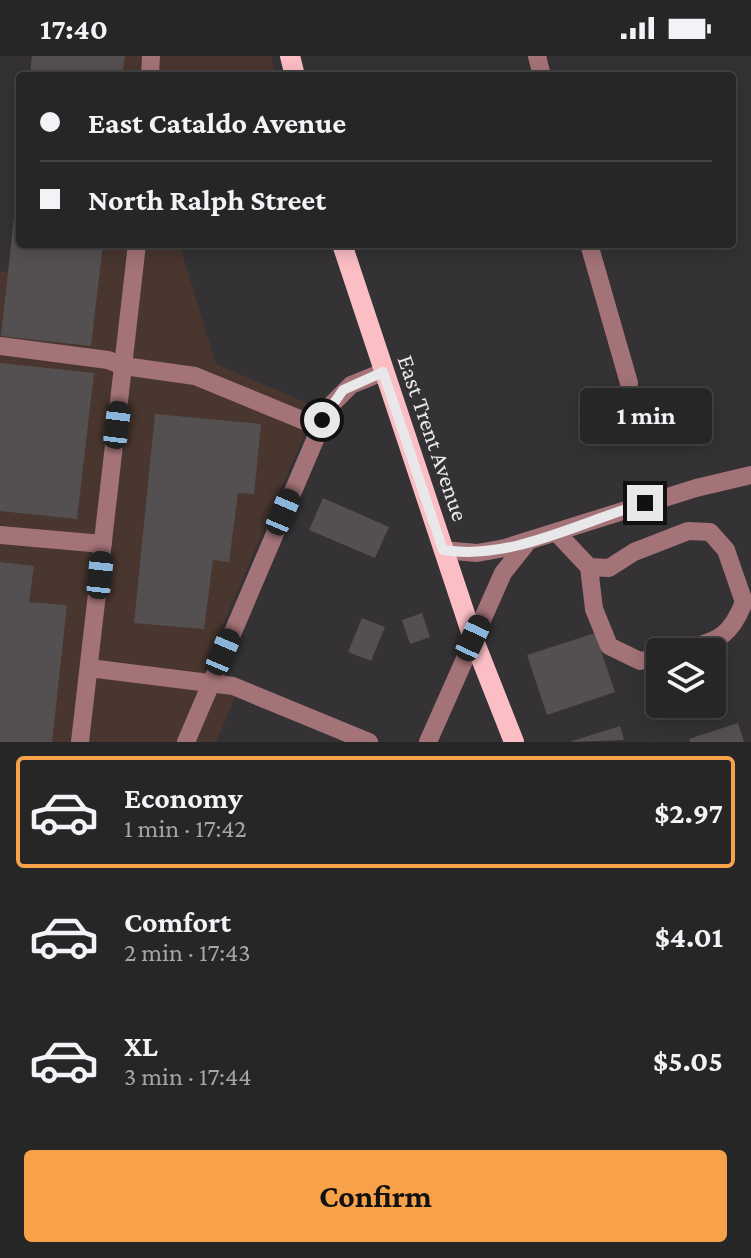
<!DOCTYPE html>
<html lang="en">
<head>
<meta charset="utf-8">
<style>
  body { margin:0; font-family:"Crimson Pro",serif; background:#2f2e2f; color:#f1f3f6; height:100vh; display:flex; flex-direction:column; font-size:30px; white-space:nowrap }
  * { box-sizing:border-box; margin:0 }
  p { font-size:26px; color:#a4a5a7 }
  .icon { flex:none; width:44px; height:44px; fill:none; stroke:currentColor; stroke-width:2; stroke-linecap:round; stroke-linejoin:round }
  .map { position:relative; height:686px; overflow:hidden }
  .details { display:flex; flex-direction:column; background:#272627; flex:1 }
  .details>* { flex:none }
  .top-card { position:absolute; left:16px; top:16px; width:720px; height:176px; border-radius:8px; box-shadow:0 4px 20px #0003,0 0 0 2px #434344; display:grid; align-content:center; height:176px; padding:0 24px; background:#272627 }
  .controls { position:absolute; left:646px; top:582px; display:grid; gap:16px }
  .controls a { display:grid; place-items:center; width:80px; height:80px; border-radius:8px; background:#272627; box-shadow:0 4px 20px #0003,0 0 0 2px #434344; font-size:40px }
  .end { position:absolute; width:36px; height:36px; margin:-18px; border:10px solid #e8e7e9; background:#111; box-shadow:0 0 0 4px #111 }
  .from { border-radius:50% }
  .bubble { position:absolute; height:56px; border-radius:8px; background:#272627; box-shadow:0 4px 20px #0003,0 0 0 2px #434344; font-size:26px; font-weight:700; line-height:56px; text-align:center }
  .car { position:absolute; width:24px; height:48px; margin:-24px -12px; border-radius:10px; box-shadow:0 0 6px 2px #0007; background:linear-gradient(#222 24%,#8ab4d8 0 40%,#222 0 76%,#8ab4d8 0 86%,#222 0) }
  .top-card b { display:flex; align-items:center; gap:28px; height:76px; font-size:30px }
  .top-card b+b { border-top:2px solid #434344 }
  .top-card i { width:20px; height:20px; background:#f1f3f6 }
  ul { padding:14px 0 0; list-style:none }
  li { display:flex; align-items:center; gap:24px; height:112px; margin:0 16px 12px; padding:0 8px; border:4px solid transparent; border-radius:8px }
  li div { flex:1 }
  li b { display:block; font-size:30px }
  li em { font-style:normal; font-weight:700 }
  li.on { border-color:#f7a149 }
  li>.icon { width:72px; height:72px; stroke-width:1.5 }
  .cta { display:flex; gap:16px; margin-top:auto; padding:16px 24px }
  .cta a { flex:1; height:92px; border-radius:8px; background:#f7a149; color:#111; font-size:32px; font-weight:700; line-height:92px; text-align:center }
  .status { display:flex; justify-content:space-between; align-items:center; height:56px; padding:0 40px; background:#272627; direction:ltr }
  .status svg { height:22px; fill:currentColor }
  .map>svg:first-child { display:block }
  .commercial { fill:#49362f }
  .building { fill:#545052 }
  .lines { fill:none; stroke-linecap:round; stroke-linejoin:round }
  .minor { stroke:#a47378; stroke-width:18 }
  .major { stroke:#fbbec4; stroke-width:20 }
  .route { stroke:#e8e7e9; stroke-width:10 }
  .labels { text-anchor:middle; stroke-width:6; stroke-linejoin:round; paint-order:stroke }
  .street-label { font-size:24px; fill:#e8e7e9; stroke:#343234 }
</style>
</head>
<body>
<div class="status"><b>17:40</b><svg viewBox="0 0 49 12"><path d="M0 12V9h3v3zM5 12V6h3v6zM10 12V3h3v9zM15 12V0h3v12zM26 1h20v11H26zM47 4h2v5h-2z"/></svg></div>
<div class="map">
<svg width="751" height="686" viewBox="0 0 751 686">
  <rect width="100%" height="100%" fill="#343234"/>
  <path class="commercial" d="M32,0H271L276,20H30Z
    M20,107V188H179L216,308L316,351L205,611L204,619L236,639L216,686H0V215L8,216Z"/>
  <path class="building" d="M32,0H125L122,20H30Z
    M18,125L20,188H103L91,290L1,280Z
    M0,307L94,317L77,463L0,455Z
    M155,358L261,368L254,438L238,437L229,506L213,504L204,573L134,567Z
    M323,442L389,471L375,502L309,474Z
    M0,506L34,510L29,546L67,549L52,686H0Z
    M422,557L430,581L410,588L402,564Z
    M362,562L385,571L371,605L348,596Z
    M595,577L615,636L547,659L527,599Z
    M738,667L744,686H690L689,683Z
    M620,670L624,684L572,686V685Z"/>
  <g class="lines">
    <path class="minor" d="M537,0L542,20
      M150,20L151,0
      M589,188L629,327
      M0,290L108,304L124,310L195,320L319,371
      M556,476L589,511L594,553L609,590L640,605L660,601
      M0,479L103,488
      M443,494L477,497L505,492L696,432L751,419
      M589,511L609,512L634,496L688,475L710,476L726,494L744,546C729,584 716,584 679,596
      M89,612L233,630L369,686
      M80,686L137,188
      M186,686L329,351L351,329L383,316
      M428,686L503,517L526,488"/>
    <path class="major" d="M290,0L295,20
      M342,188L473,582L514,686"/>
  </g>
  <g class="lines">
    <path class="route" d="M322,364L343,334L383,316L443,494C511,505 580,466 645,447"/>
  </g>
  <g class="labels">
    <g class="street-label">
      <text transform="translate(433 382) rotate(71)" y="8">East Trent Avenue</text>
    </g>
  </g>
</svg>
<div class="controls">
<a><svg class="icon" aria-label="layers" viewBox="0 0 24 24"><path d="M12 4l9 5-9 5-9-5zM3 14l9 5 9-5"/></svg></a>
</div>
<i class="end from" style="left:322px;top:364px"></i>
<i class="end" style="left:645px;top:447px"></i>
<div class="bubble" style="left:580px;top:332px;width:132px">1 min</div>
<i class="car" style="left:117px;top:369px;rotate:7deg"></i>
<i class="car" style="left:283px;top:456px;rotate:23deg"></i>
<i class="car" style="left:100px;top:519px;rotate:6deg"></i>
<i class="car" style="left:473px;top:582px;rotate:25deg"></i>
<i class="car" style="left:223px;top:596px;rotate:23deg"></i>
<div class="top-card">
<b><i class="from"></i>East Cataldo Avenue</b>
<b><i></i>North Ralph Street</b>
</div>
</div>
<section class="details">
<ul>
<li class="on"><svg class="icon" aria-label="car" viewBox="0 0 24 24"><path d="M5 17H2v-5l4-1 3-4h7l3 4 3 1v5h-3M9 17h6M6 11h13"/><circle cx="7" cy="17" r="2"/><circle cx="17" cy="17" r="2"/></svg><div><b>Economy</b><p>1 min · 17:42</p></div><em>$2.97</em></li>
<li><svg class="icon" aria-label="car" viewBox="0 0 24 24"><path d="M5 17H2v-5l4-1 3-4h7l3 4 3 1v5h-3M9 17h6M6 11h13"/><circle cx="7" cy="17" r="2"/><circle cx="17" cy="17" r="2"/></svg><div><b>Comfort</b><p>2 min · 17:43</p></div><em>$4.01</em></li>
<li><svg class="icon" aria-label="car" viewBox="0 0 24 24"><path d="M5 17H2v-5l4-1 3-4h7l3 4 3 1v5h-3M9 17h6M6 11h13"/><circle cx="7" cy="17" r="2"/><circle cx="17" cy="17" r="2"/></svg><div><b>XL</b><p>3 min · 17:44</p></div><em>$5.05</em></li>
</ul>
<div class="cta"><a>Confirm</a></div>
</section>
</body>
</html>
